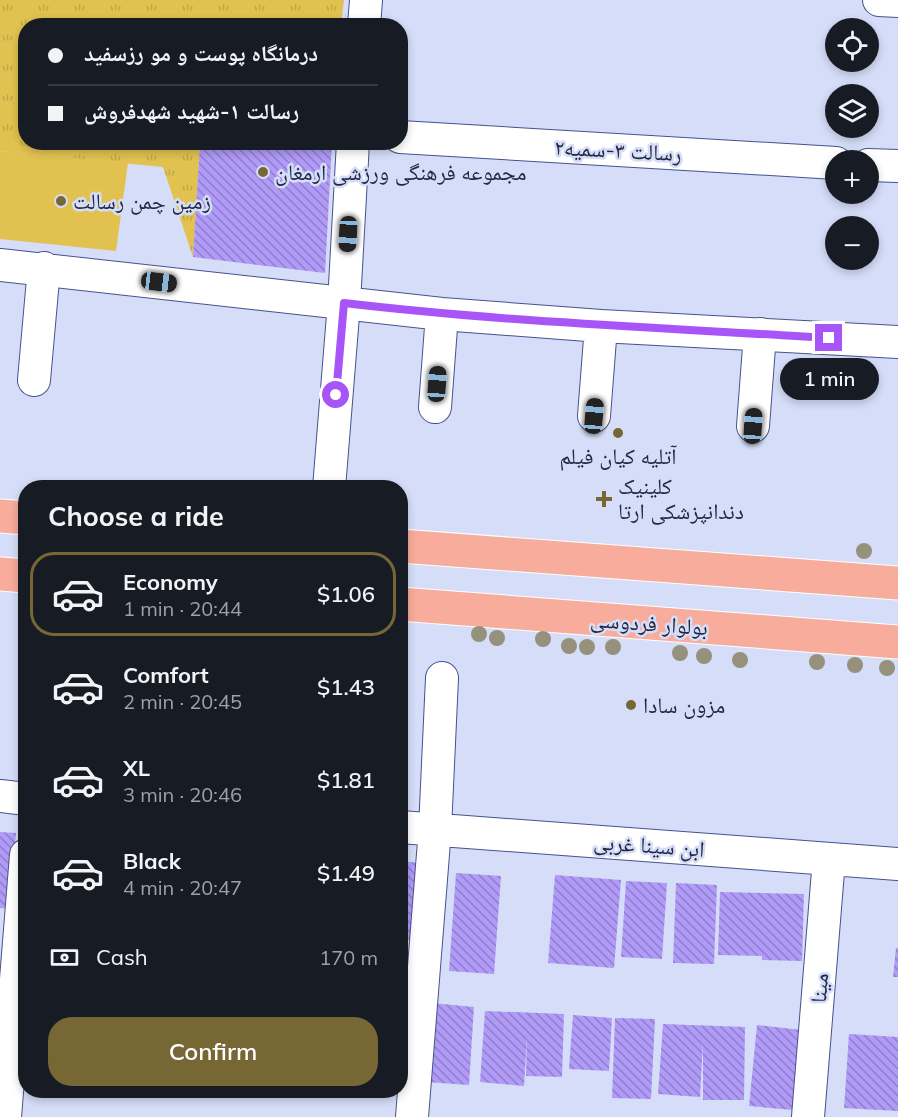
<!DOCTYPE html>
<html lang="en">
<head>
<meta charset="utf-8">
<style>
  body { margin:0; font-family:Mulish,"Noto Naskh Arabic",sans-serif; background:#20242c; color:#f1f3f6; height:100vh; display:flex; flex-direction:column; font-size:22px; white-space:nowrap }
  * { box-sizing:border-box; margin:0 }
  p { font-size:20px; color:#9ea1a6 }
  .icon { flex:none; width:33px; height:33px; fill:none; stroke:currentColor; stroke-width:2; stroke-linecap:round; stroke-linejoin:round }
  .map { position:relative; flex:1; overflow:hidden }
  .side { position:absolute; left:18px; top:480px; width:390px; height:618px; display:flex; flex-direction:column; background:#171b24; border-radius:24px; box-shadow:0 3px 9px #0003 }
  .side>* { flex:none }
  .hud { position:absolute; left:18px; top:18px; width:390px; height:132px; border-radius:24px; box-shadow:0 3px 9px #0003; display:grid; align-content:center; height:132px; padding:0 30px; background:#171b24 }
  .tools { position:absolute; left:825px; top:18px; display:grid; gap:12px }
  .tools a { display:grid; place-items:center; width:54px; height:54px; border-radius:50%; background:#171b24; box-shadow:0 3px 9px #0003; font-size:30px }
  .end { position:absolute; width:27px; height:27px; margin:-14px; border:8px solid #a855f7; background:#fff; box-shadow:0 0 0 3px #fff }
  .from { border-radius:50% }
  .bubble { position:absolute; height:42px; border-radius:21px; background:#171b24; box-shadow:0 3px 9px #0003; font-size:20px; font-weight:600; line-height:42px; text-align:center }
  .car { position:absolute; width:18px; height:36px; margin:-18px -9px; border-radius:8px; box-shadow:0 0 4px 2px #0007; background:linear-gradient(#222 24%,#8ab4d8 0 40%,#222 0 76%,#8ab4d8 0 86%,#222 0) }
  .hud b { display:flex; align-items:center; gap:21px; height:57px; font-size:22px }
  .hud b+b { border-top:2px solid #363941 }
  .hud i { width:15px; height:15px; background:#f1f3f6 }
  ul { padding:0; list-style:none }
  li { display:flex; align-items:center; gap:18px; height:84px; margin:0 12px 9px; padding:0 18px; border:3px solid transparent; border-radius:24px }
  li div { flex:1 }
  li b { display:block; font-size:22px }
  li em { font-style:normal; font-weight:600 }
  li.on { border-color:#766735 }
  li>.icon { width:54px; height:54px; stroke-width:1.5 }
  h2 { padding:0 30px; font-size:27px; line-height:72px }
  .pay { display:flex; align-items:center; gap:15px; height:66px; padding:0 30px; font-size:22px }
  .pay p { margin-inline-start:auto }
  .cta { display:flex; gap:12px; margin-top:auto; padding:12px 30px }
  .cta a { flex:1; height:69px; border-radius:24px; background:#766735; color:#fff; font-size:24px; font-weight:600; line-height:69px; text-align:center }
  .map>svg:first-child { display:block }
  .grass { fill:url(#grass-tufts) }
  .pitch { fill:#e1c250 }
  .building { fill:url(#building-back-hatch) }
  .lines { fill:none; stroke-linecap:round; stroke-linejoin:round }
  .minor-casing { stroke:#47528d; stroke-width:34 }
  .major-casing { stroke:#fff; stroke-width:35 }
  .minor { stroke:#fff; stroke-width:32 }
  .major { stroke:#f8ac9b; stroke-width:33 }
  .tree { fill:#95917c }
  .route { stroke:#a855f7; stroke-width:8 }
  .poi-dot { fill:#766735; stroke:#d5ddf8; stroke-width:2 }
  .labels { text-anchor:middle; stroke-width:5; stroke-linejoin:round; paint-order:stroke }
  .street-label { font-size:22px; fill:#222841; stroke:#d5ddf8 }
  .poi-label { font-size:22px; fill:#222841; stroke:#d5ddf8; text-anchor:start }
</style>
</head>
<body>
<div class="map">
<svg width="898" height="1117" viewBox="0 0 898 1117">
  <defs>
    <pattern id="grass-tufts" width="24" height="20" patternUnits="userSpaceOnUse" patternTransform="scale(1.5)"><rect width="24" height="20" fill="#e1c250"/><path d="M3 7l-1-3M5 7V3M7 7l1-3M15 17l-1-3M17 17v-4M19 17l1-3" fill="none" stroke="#c1a747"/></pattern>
    <pattern id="building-back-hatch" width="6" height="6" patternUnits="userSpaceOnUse" patternTransform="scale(1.5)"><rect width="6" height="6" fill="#b19bf8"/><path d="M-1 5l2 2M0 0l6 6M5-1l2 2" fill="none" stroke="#907eca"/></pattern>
  </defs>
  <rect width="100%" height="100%" fill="#d5ddf8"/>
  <path class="grass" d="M0,0H344L341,25L26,26V142L200,143L193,257L163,167L0,151Z"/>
  <path class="pitch" d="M0,151L128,163L116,251L0,239Z"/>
  <path class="building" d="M200,142H332L325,273L193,257Z
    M0,832L16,833L9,909L0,908Z
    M400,861L420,863L412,940L400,938Z
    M456,873L501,876L494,974L449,971Z
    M555,875L621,880L614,968L548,963Z
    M626,881L667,883L662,959L621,957Z
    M676,883L717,885L714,964L673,963Z
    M720,892L804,894L802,961L762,960V956L718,955Z
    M896,948H898V977H893Z
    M400,1001L405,1002L402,1056H400Z
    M432,1003L474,1007L469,1085L426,1082Z
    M485,1011L564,1014L562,1077L526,1076L527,1036L524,1086L480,1082Z
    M573,1015L612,1018L609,1071L569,1069Z
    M615,1018L655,1019L651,1099L612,1098Z
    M663,1024L745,1027L744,1100H703V1043L700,1097L658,1094Z
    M757,1025L801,1030L793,1110L749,1106Z
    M849,1034L898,1037V1111L844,1108Z"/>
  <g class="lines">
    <defs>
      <path id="minor" d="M879,0L898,1
        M364,26L366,0
        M400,137L836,163
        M868,165L898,166
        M0,265L442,314L601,326L898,342
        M34,380L44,268
        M435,407L442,314
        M594,416L601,326
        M753,426L760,334
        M329,488L344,303L353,142
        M0,796L26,799
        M400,827L898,864
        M5,1117L26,855
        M412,1117L435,829L442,678
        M808,1117L829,859"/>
      <path id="major" d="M0,516L26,518
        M400,546L898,583
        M0,574L26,576
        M400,604L898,642"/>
    </defs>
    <use href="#minor" class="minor-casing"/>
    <use href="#major" class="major-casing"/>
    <use href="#minor" class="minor"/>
    <use href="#major" class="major"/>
  </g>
  <g class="tree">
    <circle cx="864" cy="551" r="8"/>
    <circle cx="479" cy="634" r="8"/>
    <circle cx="497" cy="638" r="8"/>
    <circle cx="543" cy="639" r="8"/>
    <circle cx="569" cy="646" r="8"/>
    <circle cx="587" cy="647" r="8"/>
    <circle cx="613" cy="647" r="8"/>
    <circle cx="680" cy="653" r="8"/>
    <circle cx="704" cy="656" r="8"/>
    <circle cx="740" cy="660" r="8"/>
    <circle cx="817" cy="662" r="8"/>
    <circle cx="855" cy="665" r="8"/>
    <circle cx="887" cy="668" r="8"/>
  </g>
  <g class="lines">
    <path class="route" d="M336,395L344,303C505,322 667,328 829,338"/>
  </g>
  <g class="poi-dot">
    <circle cx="263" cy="172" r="6"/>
    <circle cx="61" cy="201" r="6"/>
    <circle cx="618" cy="433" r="6"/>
    <path d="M601 490h6v6h6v6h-6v6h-6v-6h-6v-6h6z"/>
    <circle cx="631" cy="705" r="6"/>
  </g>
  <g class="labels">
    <g class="street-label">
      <text transform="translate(618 150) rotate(3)" y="8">رسالت ۳-سمیه۲</text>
      <text transform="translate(649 623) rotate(4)" y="8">بولوار فردوسی</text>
      <text transform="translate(649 845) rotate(4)" y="8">ابن سینا غربی</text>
      <text transform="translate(819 988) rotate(-85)" y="8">مینا</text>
    </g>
    <g class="poi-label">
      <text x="275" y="180">مجموعه فرهنگی ورزشی ارمغان</text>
      <text x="73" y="209">زمین چمن رسالت</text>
      <text x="618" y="464" text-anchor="middle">آتلیه کیان فیلم</text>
      <text x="618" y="494">کلینیک<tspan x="618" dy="25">دندانپزشکی ارتا</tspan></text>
      <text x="643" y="713">مزون سادا</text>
    </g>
  </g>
</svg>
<div class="tools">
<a><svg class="icon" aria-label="locate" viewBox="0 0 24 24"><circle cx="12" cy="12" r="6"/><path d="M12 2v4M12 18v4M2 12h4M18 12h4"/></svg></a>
<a><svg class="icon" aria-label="layers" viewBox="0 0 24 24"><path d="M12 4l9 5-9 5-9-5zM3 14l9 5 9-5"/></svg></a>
<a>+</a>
<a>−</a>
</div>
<i class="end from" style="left:336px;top:395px"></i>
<i class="end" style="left:829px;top:338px"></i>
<div class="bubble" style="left:780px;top:358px;width:99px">1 min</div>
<i class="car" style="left:348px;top:234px;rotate:183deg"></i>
<i class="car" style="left:159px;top:282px;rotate:97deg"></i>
<i class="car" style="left:437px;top:384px;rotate:4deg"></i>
<i class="car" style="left:594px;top:416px;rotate:5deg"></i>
<i class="car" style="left:753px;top:426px;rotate:4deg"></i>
<div class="hud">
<b><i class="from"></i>درمانگاه پوست و مو رزسفید</b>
<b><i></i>رسالت ۱-شهید شهدفروش</b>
</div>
<section class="side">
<h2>Choose a ride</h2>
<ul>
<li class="on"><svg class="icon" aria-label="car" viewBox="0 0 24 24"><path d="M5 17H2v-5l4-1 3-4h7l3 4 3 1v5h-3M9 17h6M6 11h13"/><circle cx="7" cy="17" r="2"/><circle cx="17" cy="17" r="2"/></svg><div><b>Economy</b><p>1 min · 20:44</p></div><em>$1.06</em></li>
<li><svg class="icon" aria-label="car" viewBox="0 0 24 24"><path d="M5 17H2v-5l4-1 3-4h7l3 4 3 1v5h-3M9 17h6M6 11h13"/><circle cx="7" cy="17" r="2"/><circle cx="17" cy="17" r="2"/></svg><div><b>Comfort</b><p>2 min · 20:45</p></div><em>$1.43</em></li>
<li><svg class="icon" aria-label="car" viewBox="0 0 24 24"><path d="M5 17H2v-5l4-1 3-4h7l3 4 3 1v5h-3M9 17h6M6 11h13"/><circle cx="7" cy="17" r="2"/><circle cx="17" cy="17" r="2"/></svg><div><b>XL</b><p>3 min · 20:46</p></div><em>$1.81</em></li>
<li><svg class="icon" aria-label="car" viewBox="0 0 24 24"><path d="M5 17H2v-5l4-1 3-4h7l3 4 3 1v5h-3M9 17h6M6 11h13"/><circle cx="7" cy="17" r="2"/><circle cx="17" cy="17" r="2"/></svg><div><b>Black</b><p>4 min · 20:47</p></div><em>$1.49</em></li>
</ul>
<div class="pay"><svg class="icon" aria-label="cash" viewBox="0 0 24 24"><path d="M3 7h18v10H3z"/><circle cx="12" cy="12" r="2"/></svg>Cash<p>170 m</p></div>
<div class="cta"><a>Confirm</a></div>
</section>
</div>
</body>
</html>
